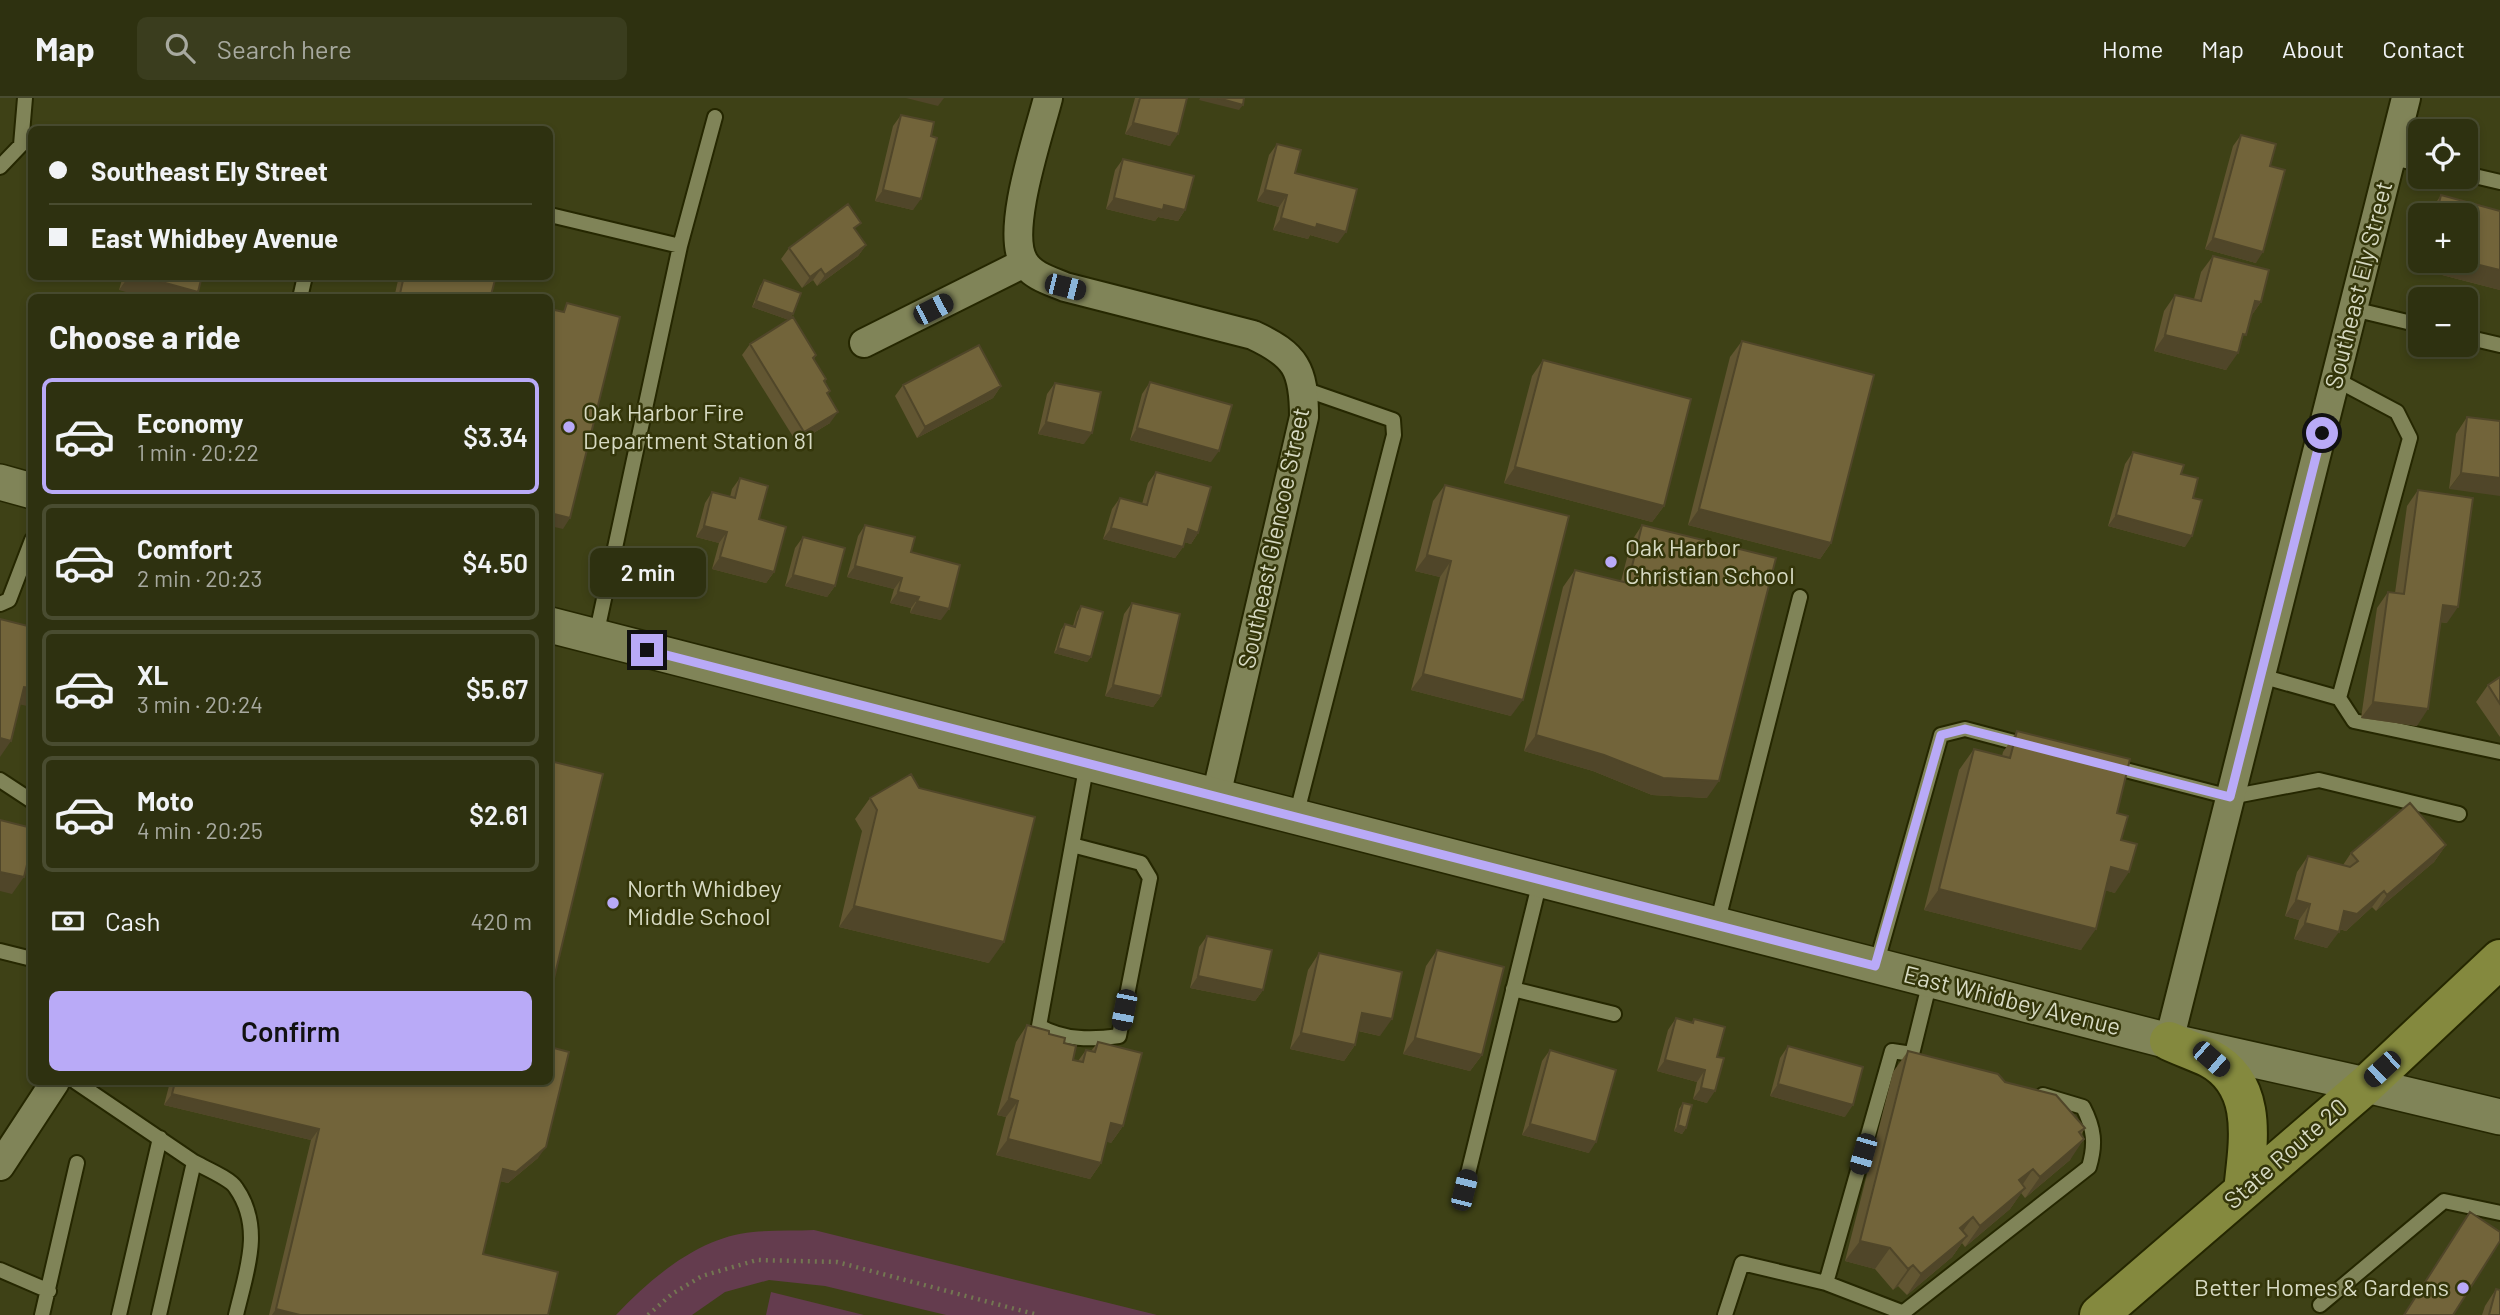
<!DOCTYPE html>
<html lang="en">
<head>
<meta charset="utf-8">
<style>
  body { margin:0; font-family:Barlow,sans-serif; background:#3a3d1e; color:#f1f3f6; height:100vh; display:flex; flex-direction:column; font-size:26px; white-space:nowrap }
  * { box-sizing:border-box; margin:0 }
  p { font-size:23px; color:#a7a99f }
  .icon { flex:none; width:38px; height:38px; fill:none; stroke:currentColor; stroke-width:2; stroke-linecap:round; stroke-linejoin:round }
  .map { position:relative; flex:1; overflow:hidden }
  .panel { position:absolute; left:28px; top:196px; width:525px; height:791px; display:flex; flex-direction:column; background:#2e3110; border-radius:10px; box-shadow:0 4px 10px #0003,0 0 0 2px #494c30 }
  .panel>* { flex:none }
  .guide { position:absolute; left:28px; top:28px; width:525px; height:154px; border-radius:10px; box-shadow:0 4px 10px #0003,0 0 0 2px #494c30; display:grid; align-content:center; height:154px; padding:0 21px; background:#2e3110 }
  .fabs { position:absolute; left:2408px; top:21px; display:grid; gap:14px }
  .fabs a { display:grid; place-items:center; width:70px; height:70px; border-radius:10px; background:#2e3110; box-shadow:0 4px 10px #0003,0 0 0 2px #494c30; font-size:35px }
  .end { position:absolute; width:32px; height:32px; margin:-16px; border:9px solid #b9aaf7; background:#111; box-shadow:0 0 0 4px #111 }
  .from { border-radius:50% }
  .bubble { position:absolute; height:49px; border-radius:10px; background:#2e3110; box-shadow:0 4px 10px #0003,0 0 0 2px #494c30; font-size:23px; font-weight:600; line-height:49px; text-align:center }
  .car { position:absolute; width:21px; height:42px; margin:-21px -10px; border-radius:9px; box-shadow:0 0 5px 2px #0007; background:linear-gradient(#222 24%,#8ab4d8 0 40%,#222 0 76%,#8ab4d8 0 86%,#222 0) }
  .guide b { display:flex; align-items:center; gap:24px; height:66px; font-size:26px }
  .guide b+b { border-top:2px solid #494c30 }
  .guide i { width:18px; height:18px; background:#f1f3f6 }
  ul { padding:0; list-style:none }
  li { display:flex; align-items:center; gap:21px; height:116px; margin:0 14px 10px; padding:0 7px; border:4px solid #494c30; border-radius:10px }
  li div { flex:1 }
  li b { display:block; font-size:26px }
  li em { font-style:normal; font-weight:600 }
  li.on { border-color:#b9aaf7 }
  li>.icon { width:63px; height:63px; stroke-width:1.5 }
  h2 { padding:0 21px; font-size:32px; line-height:84px }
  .pay { display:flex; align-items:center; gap:18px; height:77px; padding:0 21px; font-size:26px }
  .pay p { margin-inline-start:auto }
  .cta { display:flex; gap:14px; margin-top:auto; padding:14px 21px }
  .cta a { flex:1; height:80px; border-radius:10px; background:#b9aaf7; color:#111; font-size:28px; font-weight:600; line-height:80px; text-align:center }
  header { display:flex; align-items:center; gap:42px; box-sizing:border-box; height:98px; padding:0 35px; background:#2e3110; border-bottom:2px solid #494c30 }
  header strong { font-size:33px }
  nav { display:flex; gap:38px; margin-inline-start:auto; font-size:24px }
  .search { width:490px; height:63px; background:#3a3d1e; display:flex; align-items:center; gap:18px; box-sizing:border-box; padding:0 24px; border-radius:10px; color:#a7a99f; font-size:26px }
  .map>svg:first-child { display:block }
  .green { fill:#643c4e }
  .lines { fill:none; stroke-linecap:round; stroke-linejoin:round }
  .service-casing { stroke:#252700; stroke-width:18 }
  .minor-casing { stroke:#252700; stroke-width:32 }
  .tertiary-casing { stroke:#252700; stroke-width:38 }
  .primary-casing { stroke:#252700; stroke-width:42 }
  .path { stroke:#737652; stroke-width:4.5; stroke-dasharray:2 5; stroke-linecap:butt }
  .service { stroke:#808458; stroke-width:14 }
  .minor { stroke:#808458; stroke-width:28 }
  .tertiary { stroke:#808458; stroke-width:35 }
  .primary { stroke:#84893e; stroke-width:38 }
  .wall { fill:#625632 }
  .shaded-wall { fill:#504629 }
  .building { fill:#72643a; stroke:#504629; stroke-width:2 }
  .route { stroke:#b9aaf7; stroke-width:9 }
  .poi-dot { fill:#b9aaf7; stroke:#34360a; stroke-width:2.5 }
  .labels { text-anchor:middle; stroke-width:5; stroke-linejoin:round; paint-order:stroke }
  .street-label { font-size:24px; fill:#d7dac3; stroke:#34360a }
  .poi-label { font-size:24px; fill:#d7dac3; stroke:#34360a; text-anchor:start }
</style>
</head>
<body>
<header>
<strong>Map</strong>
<div class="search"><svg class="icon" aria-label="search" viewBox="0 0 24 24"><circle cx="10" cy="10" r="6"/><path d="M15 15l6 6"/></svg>Search here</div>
<nav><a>Home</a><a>Map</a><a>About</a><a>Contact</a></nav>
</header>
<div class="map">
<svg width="2500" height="1217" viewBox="0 0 2500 1217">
  <rect width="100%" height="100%" fill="#3e4116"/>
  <path class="green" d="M814,1132L1157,1217H946L825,1188L769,1182L725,1194L692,1217H616C652,1179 699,1139 753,1134C773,1132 794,1133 814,1132Z
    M771,1194L864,1217H766Z"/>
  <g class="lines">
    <defs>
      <path id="service" d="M2391,60L2420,66
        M0,69L21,47L25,0
        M2466,76L2500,84
        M550,117L680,148L715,19
        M300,200L305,178
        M2353,211L2420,227
        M2466,239L2500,247
        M2335,281L2397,314L2410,340L2339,600
        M0,506L9,502L32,442
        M596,538L680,148
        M2261,578L2339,600L2354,623L2500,654
        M2110,668L2230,699L2319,682L2459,716
        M0,682L32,703
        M1296,718L1394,337L1393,322L1304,291
        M1072,747L1141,765L1150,780L1119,938C1091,942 1064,942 1039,928L1087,665
        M1717,826L1800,499
        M0,853L32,861
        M1876,867L1941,637L1965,631L2029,648
        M1513,891L1614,916
        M76,984L194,1064L159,1217
        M194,1064C205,1070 231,1081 236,1090C264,1130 246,1174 236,1217
        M1464,1092L1540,783
        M0,1172L49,1193
        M1826,1185L1892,953L1912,956L1930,883
        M2320,1207L2444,1103L2500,1115
        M42,1217L77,1065
        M119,1217L160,1040
        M1725,1217L1742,1165L1826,1185L1904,1215
        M1900,1217L2089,1069C2096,1046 2094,1030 2083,1009L2043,997"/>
      <path id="minor" d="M1048,0C1039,36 1005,133 1024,164C1032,178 1051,183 1065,189L1253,237C1296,257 1304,271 1304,319L1216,698
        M864,245L1024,165
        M2169,943L2406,0
        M0,1068L55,984"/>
      <path id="tertiary" d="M0,384L32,393
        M550,527L2169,943L2366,987L2500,1019"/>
      <path id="primary" d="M2169,943C2182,949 2196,954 2209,960C2260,987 2248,1045 2243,1093
        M2099,1217L2366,987L2500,861"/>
    </defs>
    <use href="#service" class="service-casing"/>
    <use href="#minor" class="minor-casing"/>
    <use href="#tertiary" class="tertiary-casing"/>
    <use href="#primary" class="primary-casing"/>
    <path class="path" d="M648,1217L672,1196L702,1178L757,1162L837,1164L1038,1217"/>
    <use href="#service" class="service"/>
    <use href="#minor" class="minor"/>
    <use href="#tertiary" class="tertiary"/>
    <use href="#primary" class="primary"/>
  </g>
  <path class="wall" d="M1135,0H1187L1170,48L1125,36Z
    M901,17L931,38L913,112L875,103L893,28Z
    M2241,37L2270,68L2256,165L2205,151L2233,48Z
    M1277,46L1295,75L1338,145L1310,137L1308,141L1273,132L1279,109L1257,103L1269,57Z
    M1123,61L1185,112L1178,123L1158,119L1155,123L1106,111L1115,72Z
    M2441,97L2500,113V192L2415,170L2420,151V163H2466V117H2429L2430,114Z
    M856,133L866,147L858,158L817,188L813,182L802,190L781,161L789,150Z
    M2213,158L2261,204L2251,218L2240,245L2226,272L2154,253L2164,213L2175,197L2194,201L2201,174Z
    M123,178H202L119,192Z
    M399,178H496L491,197L503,200H394Z
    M764,182L793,216L790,221L816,257L814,261L830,293L828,296L830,325L797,345L742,257L750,246L789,222L752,209L760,188Z
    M1742,243L1831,445L1820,461L1688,427L1730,259Z
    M1543,262L1664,408L1652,424L1504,385L1532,278Z
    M1150,284L1211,364L1130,342L1142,296Z
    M1055,285L1084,346L1038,336L1047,296Z
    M903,287L1001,288L993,300L917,340L895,298Z
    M2467,319L2500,323L2449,391L2456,336Z
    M2133,354L2181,376L2193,400L2185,449L2108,428L2125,366Z
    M1156,374L1198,435L1191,446L1184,444L1183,449L1175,460L1103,441L1112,411L1120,400L1142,406L1148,385Z
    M740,380L759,421L774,474L766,485L712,471L719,445L696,439L705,405L712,394L730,399L732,391Z
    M1445,387L1511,618L1411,592L1440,479L1415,473L1433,403Z
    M2418,392L2447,525L2440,524L2417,628L2361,620L2377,510L2388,494L2395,495L2407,408Z
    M865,427L911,454L941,522L910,515L911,510L890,505L894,491L847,479L858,438Z
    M1642,427L1707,700L1652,697L1593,673L1524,653L1563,489L1575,472L1621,483L1631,444Z
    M803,439L835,488L827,499L785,488L795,450Z
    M1132,505L1161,598L1153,609L1105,598L1124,516Z
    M1081,508L1091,559L1087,564L1054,555L1061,532L1065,526L1073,528L1077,514Z
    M2500,579V639L2476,604L2488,587Z
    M2017,633L2117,715L2121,742L2115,795L2105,792L2081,852L1924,812L1959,672L1974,651L2002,658L2003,654Z
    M870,700L989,865L839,829L862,733L855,721Z
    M2446,747L2434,764L2376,813L2372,809L2346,833L2339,831L2327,850L2294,841L2299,822L2285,818L2297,774L2308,758L2343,767L2351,755Z
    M1207,838L1263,892L1255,903L1190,890L1199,849Z
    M1437,852L1482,957L1470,973L1403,956L1426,868Z
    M1319,855L1380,938L1358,933L1355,947L1344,963L1290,951L1308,872Z
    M1676,920L1691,925L1694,921L1717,959L1707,1005L1693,1001L1697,984L1657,973L1668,932Z
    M1027,927L1049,936L1064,945L1073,962L1078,963L1086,952L1091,953L1098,944L1123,1028L1111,1045L1107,1043L1101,1065L1090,1081L996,1057L1006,1019L997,1017L1016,944Z
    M1788,948L1845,1019L1770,998L1780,960Z
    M1550,952L1589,1055L1522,1037L1542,963Z
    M1908,953L2005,984L2085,1030L2081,1037L2070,1062L2025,1100L2021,1095L2010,1111L1965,1149L1962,1145L1952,1159L1907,1197L1898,1188L1893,1192L1875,1171L1845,1163L1893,974Z
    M170,984H550L538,1060L508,1085L500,1083L483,1156L548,1217H269L311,1042L164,1007Z
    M1683,1005L1686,1030L1682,1036L1674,1033L1679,1011Z
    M2496,1191L2500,1217H2482L2485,1208Z"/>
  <path class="shaded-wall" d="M906,0H944L938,8Z
    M1200,0H1218L1243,7L1239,12L1199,2Z
    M1133,25L1178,36L1170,48L1125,36Z
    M883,92L921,101L913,112L875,103Z
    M1265,92L1287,97L1279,109L1257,103Z
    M1114,100L1164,107L1185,112L1178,123L1158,119L1155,123L1106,111Z
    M1281,120L1317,126L1346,134L1338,145L1310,137L1308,141L1273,132Z
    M2213,140L2263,154L2256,165L2205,151Z
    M866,147L858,158L817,188L825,177Z
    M2420,163H2463L2500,172V192L2415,170Z
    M821,171L813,182L802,190L810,179Z
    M129,178H140L198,194L194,200H146L119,192Z
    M756,203L793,216L789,222L752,209Z
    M2255,203L2261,204L2249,221Z
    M2165,237L2238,255L2226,272L2154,253Z
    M1001,288L993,300L917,340L925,329Z
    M838,314L830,325L797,345L804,334Z
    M1046,324L1092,335L1084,346L1038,336Z
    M1137,330L1219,353L1211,364L1130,342Z
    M1515,369L1664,408L1652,424L1504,385Z
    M2461,375L2500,380V398L2449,391Z
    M1699,411L1831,445L1820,461L1688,427Z
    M550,415L570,420L563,431L550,428Z
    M2116,417L2192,438L2185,449L2108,428Z
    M704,428L727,434L719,445L696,439Z
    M1111,430L1183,449L1175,460L1103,441Z
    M1188,431L1198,435L1191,446L1180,443Z
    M1427,457L1451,463L1440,479L1415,473Z
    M720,459L774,474L766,485L712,471Z
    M855,468L902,480L894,491L847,479Z
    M793,477L835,488L827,499L785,488Z
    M898,494L919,499L911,510L890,505Z
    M917,503L949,511L941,522L910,515Z
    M2443,507L2458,509L2447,525L2432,523Z
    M1058,550L1091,559L1087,564L1054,555Z
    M1423,576L1523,602L1511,618L1411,592Z
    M1113,587L1161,598L1153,609L1105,598Z
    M24,589L32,590V609L13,605Z
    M2373,604L2428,611L2417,628L2361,620Z
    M1536,637L1604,657L1719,683L1707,700L1652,697L1593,673L1524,653Z
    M0,640L11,643L0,659Z
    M2446,747L2434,764L2376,813L2387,797Z
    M2111,769L2129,774L2115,795L2096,790Z
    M0,774L24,779L12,796L0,793Z
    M1939,791L2096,831L2081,852L1924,812Z
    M2384,793L2372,809L2346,833L2333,829L2344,813Z
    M2296,802L2310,806L2299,822L2285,818Z
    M854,808L1004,844L989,865L839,829Z
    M2305,825L2339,834L2327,850L2294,841Z
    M1198,878L1263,892L1255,903L1190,890Z
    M1362,915L1392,921L1380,938L1351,931Z
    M1301,935L1355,947L1344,963L1290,951Z
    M1415,940L1482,957L1470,973L1403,956Z
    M1665,962L1705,972L1697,984L1657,973Z
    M1778,986L1853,1007L1845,1019L1770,998Z
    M1701,990L1715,993L1707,1005L1693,1001Z
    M172,996L319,1031L311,1042L164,1007Z
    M1009,1000L1018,1003L1006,1019L997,1017Z
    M1111,1025L1123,1028L1111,1045L1100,1042Z
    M1530,1026L1596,1044L1589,1055L1522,1037Z
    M1678,1027L1686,1030L1682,1036L1674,1033Z
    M1008,1041L1101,1065L1090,1081L996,1057Z
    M2084,1041L2070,1062L2025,1100L2040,1079Z
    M546,1049L538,1060L508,1085L496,1082L503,1071Z
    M2033,1071L2019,1092V1082Z
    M2025,1090L2010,1111L1965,1149L1980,1128Z
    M1973,1119L1958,1140L1960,1130Z
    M1967,1138L1952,1159L1907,1197L1921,1176Z
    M1860,1143L1890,1150L1875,1171L1845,1163Z
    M1913,1167L1898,1188L1893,1192L1908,1171Z
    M276,1211L300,1217H272Z"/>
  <path class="building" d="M1140,0H1187L1178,36L1133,25Z
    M1218,0H1244L1243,7Z
    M901,17L934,24L931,38L937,40L921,101L883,92Z
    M2241,37L2276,46L2270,68L2285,72L2263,154L2213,140Z
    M1277,46L1301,52L1295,75L1357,91L1346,134L1317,126L1316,130L1281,120L1287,97L1265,92Z
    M1123,61L1194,78L1185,112L1164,107L1163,112L1114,100Z
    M2441,97L2500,113V172L2463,163H2466V117H2436Z
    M848,106L861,125L854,130L866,147L825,177L821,171L810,179L789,150Z
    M2213,158L2269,172L2261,204L2255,203L2246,237L2243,236L2238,255L2165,237L2175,197L2201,203Z
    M140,178H202L198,194Z
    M404,178H496L491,197L503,200H399Z
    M764,182L801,195L793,216L756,203Z
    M567,205L620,219L570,420L550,415V211L564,214Z
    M793,219L816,257L813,260L826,281L824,283L830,293L827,295L838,314L804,334L750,246Z
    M1742,243L1874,277L1831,445L1699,411Z
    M979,247L1001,288L925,329L903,287Z
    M1543,262L1691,301L1664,408L1515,369Z
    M1150,284L1232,307L1219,353L1137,330Z
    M1055,285L1101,294L1092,335L1046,324Z
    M2467,319L2500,323V380L2461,375Z
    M2133,354L2184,367L2181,376L2198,380L2193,400L2202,402L2192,438L2116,417Z
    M1156,374L1211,389L1198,435L1188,431L1183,449L1111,430L1120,400L1147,407Z
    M740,380L768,388L759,421L786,429L774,474L720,459L727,434L704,428L712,394L735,400Z
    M1445,387L1569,418L1523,602L1423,576L1451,463L1427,457Z
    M2418,392L2473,400L2458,509L2443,507L2428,611L2373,604L2388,494L2404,496Z
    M865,427L915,439L911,454L960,467L949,511L917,503L919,499L898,494L902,480L855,468Z
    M1642,427L1776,460L1719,683L1663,680L1604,657L1536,637L1575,472L1628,485Z
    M803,439L845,450L835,488L793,477Z
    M1132,505L1180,516L1161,598L1113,587Z
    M1081,508L1103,514L1091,559L1058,550L1065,526L1075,529Z
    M0,521L32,529V590L24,589L11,643L0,640Z
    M2500,579V606L2488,587Z
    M2017,633L2130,661L2117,715L2128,718L2121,742L2137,746L2129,774L2111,769L2096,831L1939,791L1974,651L2010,660Z
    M550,663L603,676L550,897Z
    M911,676L919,690L1035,719L1004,844L854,808L877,712L870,700Z
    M2410,705L2446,747L2387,797L2384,793L2357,816L2344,813L2339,834L2305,825L2310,806L2296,802L2308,758L2350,769L2358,763L2351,755Z
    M0,722L32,730V746L24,779L0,774Z
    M1207,838L1272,852L1263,892L1198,878Z
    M1437,852L1504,869L1482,957L1415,940Z
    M1319,855L1402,874L1392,921L1362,915L1355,947L1301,935Z
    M1676,920L1693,925L1694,921L1725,929L1717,959L1724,960L1715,993L1701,990L1705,972L1665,962Z
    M1027,927L1049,933V936L1065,940L1064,945L1076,948L1073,962L1083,964L1086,952L1095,954L1098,944L1142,955L1123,1028L1111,1025L1101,1065L1008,1041L1018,1003L1009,1000Z
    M1788,948L1863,969L1853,1007L1778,986Z
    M550,949L569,954L546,1049L516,1074L503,1071L483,1156L558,1174L548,1217H300L276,1211L319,1031L172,996L175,984H550Z
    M1550,952L1616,972L1596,1044L1530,1026Z
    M1908,953L1998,976L2005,984L2056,997L2085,1030L2079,1034L2084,1041L2040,1079L2033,1071L2019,1082L2025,1090L1980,1128L1973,1119L1960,1130L1967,1138L1921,1176L1913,1167L1908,1171L1890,1150L1860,1143Z
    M1683,1005L1692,1007L1686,1030L1678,1027Z
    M2470,1114L2500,1134V1143L2453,1217H2404Z
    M2496,1191L2500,1192V1217H2489Z"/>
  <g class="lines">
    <path class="route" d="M647,552L1875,868L1941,637L1965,631L2230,699L2322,335"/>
  </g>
  <g class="poi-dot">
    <circle cx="569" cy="329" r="7"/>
    <circle cx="1611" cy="464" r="7"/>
    <circle cx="613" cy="805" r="7"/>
    <circle cx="2463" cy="1190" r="7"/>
  </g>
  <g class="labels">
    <g class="street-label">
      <text transform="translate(2359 187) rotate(-76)" y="8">Southeast Ely Street</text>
      <text transform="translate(1274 440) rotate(-78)" y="8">Southeast Glencoe Street</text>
      <text transform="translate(2012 903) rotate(14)" y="8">East Whidbey Avenue</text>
      <text transform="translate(2286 1056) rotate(-41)" y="8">State Route 20</text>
    </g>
    <g class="poi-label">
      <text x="583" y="323">Oak Harbor Fire<tspan x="583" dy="28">Department Station 81</tspan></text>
      <text x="1625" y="458">Oak Harbor<tspan x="1625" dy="28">Christian School</tspan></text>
      <text x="627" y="799">North Whidbey<tspan x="627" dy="28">Middle School</tspan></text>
      <text x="2449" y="1198" text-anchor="end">Better Homes &amp; Gardens</text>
    </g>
  </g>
</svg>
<div class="fabs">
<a><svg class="icon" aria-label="locate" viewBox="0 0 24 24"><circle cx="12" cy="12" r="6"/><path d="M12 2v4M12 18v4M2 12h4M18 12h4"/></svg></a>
<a>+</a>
<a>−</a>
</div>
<i class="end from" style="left:2322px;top:335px"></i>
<i class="end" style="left:647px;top:552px"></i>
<div class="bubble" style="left:590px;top:450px;width:116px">2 min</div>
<i class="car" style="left:1065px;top:189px;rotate:104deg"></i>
<i class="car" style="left:933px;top:211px;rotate:63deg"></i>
<i class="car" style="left:1124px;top:912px;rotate:191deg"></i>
<i class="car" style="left:2211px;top:961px;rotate:131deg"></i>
<i class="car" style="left:2382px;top:971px;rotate:227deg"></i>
<i class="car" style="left:1863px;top:1056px;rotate:196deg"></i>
<i class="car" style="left:1464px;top:1092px;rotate:14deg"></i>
<div class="guide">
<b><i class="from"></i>Southeast Ely Street</b>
<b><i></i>East Whidbey Avenue</b>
</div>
<section class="panel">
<h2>Choose a ride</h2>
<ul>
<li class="on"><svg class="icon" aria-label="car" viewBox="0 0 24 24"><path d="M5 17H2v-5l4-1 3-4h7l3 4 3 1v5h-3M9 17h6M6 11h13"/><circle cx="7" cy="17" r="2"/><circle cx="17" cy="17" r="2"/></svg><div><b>Economy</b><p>1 min · 20:22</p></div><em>$3.34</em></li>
<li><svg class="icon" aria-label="car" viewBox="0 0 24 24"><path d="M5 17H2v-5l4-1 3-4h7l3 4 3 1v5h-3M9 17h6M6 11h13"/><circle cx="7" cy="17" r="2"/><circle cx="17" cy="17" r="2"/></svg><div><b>Comfort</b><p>2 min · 20:23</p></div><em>$4.50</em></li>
<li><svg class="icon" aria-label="car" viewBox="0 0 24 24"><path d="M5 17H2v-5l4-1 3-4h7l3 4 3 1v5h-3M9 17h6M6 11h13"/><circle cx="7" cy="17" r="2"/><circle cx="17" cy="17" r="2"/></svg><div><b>XL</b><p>3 min · 20:24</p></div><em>$5.67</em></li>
<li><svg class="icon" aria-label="car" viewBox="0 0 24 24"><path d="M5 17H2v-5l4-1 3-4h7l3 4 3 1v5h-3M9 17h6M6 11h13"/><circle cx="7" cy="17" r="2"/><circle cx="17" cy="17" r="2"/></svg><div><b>Moto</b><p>4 min · 20:25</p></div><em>$2.61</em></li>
</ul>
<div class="pay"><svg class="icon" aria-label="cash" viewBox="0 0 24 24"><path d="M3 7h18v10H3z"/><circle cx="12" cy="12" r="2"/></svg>Cash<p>420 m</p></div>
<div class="cta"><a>Confirm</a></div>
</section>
</div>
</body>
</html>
